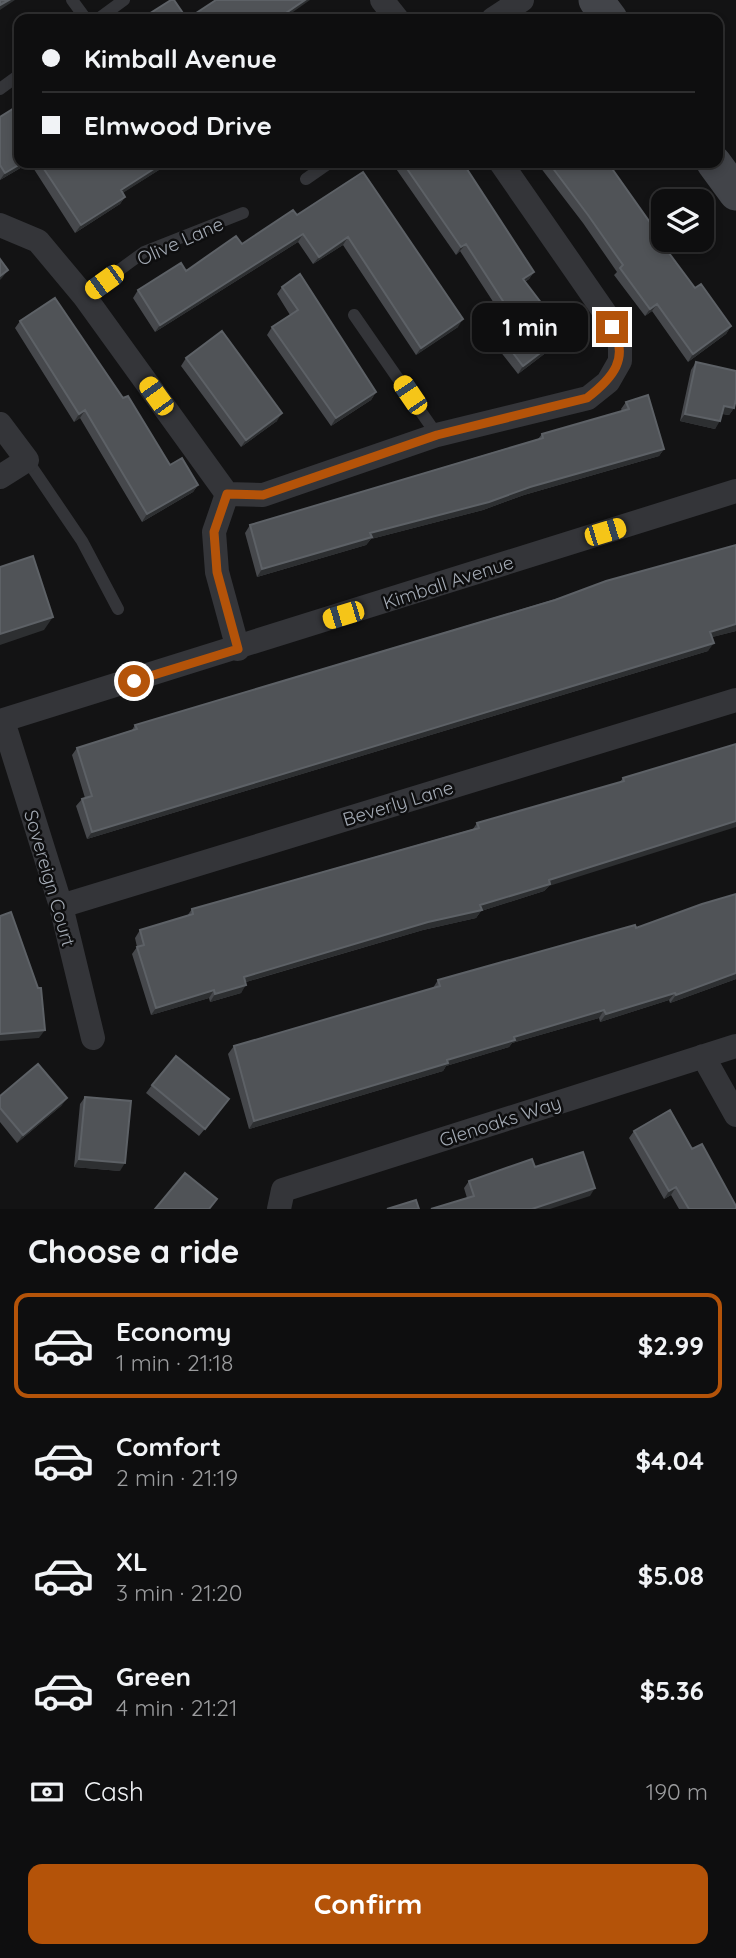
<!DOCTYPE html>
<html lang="en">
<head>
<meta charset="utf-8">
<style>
  body { margin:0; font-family:Quicksand,sans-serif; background:#171718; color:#f1f3f6; height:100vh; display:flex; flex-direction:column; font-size:26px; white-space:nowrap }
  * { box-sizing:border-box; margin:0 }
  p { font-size:23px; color:#9b9c9e }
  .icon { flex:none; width:38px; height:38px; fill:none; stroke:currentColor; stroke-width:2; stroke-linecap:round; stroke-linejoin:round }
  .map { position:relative; height:1209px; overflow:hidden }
  .sheet { display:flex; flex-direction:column; background:#0e0e0f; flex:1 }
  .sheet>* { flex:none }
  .banner { position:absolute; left:14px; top:14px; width:709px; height:154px; border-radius:14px; box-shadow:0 4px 10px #0003,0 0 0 2px #2e2e2f; display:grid; align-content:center; height:154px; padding:0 28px; background:#0e0e0f }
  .tools { position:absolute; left:651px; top:189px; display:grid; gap:14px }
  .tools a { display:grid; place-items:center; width:63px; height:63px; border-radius:14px; background:#0e0e0f; box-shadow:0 4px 10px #0003,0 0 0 2px #2e2e2f; font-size:35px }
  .end { position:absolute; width:32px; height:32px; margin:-16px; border:9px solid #b45309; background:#fff; box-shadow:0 0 0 4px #fff }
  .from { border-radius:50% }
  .bubble { position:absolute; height:49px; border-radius:14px; background:#0e0e0f; box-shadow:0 4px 10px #0003,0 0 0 2px #2e2e2f; font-size:23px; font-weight:700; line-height:49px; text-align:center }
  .car { position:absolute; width:21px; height:42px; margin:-21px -10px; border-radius:9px; box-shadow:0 0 5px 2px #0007; background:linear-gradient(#f5c518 24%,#345 0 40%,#f5c518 0 76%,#345 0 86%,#f5c518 0) }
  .banner b { display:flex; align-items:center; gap:24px; height:66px; font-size:26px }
  .banner b+b { border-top:2px solid #2e2e2f }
  .banner i { width:18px; height:18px; background:#f1f3f6 }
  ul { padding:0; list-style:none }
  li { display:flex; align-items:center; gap:21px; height:105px; margin:0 14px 10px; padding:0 14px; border:4px solid transparent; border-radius:14px }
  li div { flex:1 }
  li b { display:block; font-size:26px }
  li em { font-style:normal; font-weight:700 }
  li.selected { border-color:#b45309 }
  li>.icon { width:63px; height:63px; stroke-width:1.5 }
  h2 { padding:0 28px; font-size:32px; line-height:84px }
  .pay { display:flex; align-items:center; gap:18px; height:77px; padding:0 28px; font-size:26px }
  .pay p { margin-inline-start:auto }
  .button { display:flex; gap:14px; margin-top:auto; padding:14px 28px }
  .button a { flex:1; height:80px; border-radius:14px; background:#b45309; color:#fff; font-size:28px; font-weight:700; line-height:80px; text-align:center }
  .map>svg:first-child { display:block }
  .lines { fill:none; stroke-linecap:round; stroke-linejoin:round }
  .lane { stroke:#343539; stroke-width:12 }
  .street { stroke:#343539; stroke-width:24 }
  .secondary { stroke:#424449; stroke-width:35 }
  .wall { fill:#46484c }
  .shaded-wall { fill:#2d2f31 }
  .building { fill:#505357; stroke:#5d6166; stroke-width:2 }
  .route { stroke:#b45309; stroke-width:9 }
  .labels { text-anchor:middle; stroke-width:5; stroke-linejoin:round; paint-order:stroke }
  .street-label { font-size:19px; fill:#a4abb5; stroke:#0e0e0f }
</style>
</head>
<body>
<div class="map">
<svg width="736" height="1209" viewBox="0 0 736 1209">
  <rect width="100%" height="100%" fill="#131314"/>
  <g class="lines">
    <path class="lane" d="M72,0L86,19
      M98,19L124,0
      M0,89L19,75
      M306,179L329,163
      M84,296L144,252L243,213
      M354,315L437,435
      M27,460L82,541L118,609"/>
    <path class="street" d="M382,0L397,19
      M493,19L522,0
      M0,225L38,241L84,296L227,494L263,495L437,435L588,398L608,382L620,361V340L605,313L501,163
      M0,424L27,460L0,477
      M227,494L214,532L217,572L238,649
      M0,721L736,491
      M3,721L61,906L93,1038
      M61,906L736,700
      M703,1056L736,1115
      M279,1209L283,1190L736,1046"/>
    <path class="secondary" d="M596,0L610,19
      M714,163L736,193"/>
  </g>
  <path class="wall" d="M0,117L29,163L0,180Z
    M30,163H170L122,193L125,197L120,204L75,233Z
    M176,163H190L181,169Z
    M392,163H463L534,272L529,279L525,282L560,342L518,374L488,336L494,328L505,320L460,251L456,255Z
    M537,163H608L656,231L655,234L695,288L731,326L726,334L688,362L652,311L645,316L614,275L617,272L583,223Z
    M363,172L458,327L416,355L343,245L313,264L298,242L155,332L133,298L138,290L186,271L242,244L297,215Z
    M282,287L376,392L371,400L331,426L267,335L272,327L290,315L277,294Z
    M20,321L123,398L170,465L198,485L193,492L142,522L80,418L74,422L15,328Z
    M186,358L277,421L241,447L181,366Z
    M696,362L734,408L729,415L722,414L715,429L680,421L691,370Z
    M626,402L664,449L659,456L524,495L483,510L371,539L366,545L257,577L245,533L250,525L538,439L542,434L622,411L621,409Z
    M736,545V631L712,637L708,651L87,839L76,806L82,799L85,798L72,755L77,748L132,730L135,725Z
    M736,744L549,886L544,891L481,911L476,918L423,930L246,982L241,993L210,1002L209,998L151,1015L132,954L137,947L135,938L140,930L187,916L192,909L473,829L477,823L620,782L623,778Z
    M736,894V979L670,1003L669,1000L600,1022L599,1018L512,1043L509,1047L446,1066L443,1071L249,1129L228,1054L234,1046L433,988L438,980L636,928Z
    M152,1085L224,1106L199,1136L146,1093Z
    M0,1096L67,1098L61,1106L17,1143L0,1122Z
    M85,1097L120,1171L74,1167L80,1104Z
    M634,1131L692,1149L736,1209H679L671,1195L664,1199L629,1138Z
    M535,1167L590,1196L467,1198L464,1188L469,1181Z"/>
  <path class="shaded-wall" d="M9,0H15L0,10V5Z
    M305,0H310L283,19H277Z
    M22,163H29L0,180L5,173Z
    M163,163H170L115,198L121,190Z
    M185,163H190L181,169Z
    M125,197L120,204L75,233L81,225Z
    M303,234L298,242L155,332L160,325Z
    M348,237L343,245L313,264L319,257Z
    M466,244L460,251L456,255L461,247Z
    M8,270L2,278L0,280V276Z
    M534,272L529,279L518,286L523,279Z
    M657,304L652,311L645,316L650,309Z
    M463,319L458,327L416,355L421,348Z
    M731,326L726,334L688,362L693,354Z
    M565,334L560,342L518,374L523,366Z
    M376,392L371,400L331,426L336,418Z
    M724,406L734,408L729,415L719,413Z
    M85,410L80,418L74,422L79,414Z
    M282,413L277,421L241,447L246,440Z
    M685,414L720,421L715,429L680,421Z
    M664,449L659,456L524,495L483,510L371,539L366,545L257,577L262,569L370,533Z
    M198,485L193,492L142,522L147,514Z
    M53,617L44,630L0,645V634Z
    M736,624V631L705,639L710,632Z
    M714,643L708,651L87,839L92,832Z
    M736,821V827L549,886L544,891L481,911L476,918L423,930L239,984L244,977L480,905L549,880Z
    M736,973V979L670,1003L676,995Z
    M246,985L241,993L210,1002L215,994Z
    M214,990L209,998L151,1015L156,1008Z
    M675,993L669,1000L600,1022L606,1014Z
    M604,1010L599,1018L512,1043L509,1047L446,1066L443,1071L249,1129L254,1121L447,1060L514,1037Z
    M45,1030L39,1038L0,1041V1034Z
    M67,1098L61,1106L17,1143L23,1135Z
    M79,1159L125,1163L120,1171L74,1167Z
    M676,1187L671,1195L664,1199L669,1191Z
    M595,1188L590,1196L550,1209H532Z"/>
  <path class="building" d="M0,0H9L0,5Z
    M171,0H174L187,19L216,0H305L277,19H242L240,17L236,19H141Z
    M356,14L360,19H348Z
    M19,105V163H22L5,173L0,165V117Z
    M40,163H163L121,190L125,197L81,225Z
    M403,163H463L534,272L523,279L565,334L523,366L494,328L512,315L466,244L461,247Z
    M549,163H608L656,231L654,233L695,288L701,284L731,326L693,354L657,304L650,309L620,268L623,265L588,215Z
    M363,172L463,319L421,348L348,237L319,257L303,234L160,325L138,290L181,263L186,271L236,236L242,244L293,210L297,215Z
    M0,259L8,270L0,276Z
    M300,274L376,392L336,418L272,327L298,310L282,287Z
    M55,298L123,398L128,396L170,465L182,458L198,485L147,514L85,410L79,414L20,321Z
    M222,331L282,413L246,440L186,358Z
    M696,362L736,371V399L734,408L724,406L720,421L685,414Z
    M648,395L664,449L530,487L489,502L370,533L372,537L262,569L250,525L543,438L542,434L629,409L626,402Z
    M736,545V624L710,632L714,643L92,832L82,799L92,796L77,748L137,729L135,725L555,600L606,581Z
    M33,556L53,617L0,634V567Z
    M736,744V821L549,880L550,884L480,905L482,910L428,922L244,977L246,985L215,994L214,990L156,1008L137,947L144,945L140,930L193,914L192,909L479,828L477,823L624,781L623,778Z
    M736,894V973L676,995L675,993L606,1014L604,1010L514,1037L515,1040L447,1060L448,1063L254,1121L234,1046L440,986L438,980L635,925L636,928L702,904Z
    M11,912L38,988H41L45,1030L0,1034V916Z
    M176,1056L229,1099L205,1129L152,1085Z
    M38,1064L67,1098L23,1135L0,1108V1096Z
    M85,1097L131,1101L125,1163L79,1159Z
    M670,1110L692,1149L702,1144L736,1206V1209H689L676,1187L669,1191L634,1131Z
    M583,1152L595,1188L532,1209H431L474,1196L469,1181L532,1159L535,1167Z
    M185,1173L217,1199L209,1209H155Z
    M416,1200L419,1209H387Z"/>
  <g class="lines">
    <path class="route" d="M134,681L238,649L217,572L214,532L227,494L263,495L437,435L587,398C613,378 630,358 612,327"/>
  </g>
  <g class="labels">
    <g class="street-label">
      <text transform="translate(180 241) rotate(-24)" y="7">Olive Lane</text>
      <text transform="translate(448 582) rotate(-18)" y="7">Kimball Avenue</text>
      <text transform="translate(398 803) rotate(-17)" y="7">Beverly Lane</text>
      <text transform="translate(50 878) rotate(74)" y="7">Sovereign Court</text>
      <text transform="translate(500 1121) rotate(-18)" y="7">Glenoaks Way</text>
    </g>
  </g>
</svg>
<div class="tools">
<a><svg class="icon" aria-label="layers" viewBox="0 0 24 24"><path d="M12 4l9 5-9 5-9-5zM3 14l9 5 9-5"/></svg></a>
</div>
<i class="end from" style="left:134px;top:681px"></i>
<i class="end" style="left:612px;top:327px"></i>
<div class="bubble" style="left:472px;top:303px;width:116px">1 min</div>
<i class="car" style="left:104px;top:282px;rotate:234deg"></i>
<i class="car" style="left:410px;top:395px;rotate:326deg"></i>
<i class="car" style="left:156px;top:396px;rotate:324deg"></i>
<i class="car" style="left:605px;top:532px;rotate:73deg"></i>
<i class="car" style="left:343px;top:615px;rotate:253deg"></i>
<div class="banner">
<b><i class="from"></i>Kimball Avenue</b>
<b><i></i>Elmwood Drive</b>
</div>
</div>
<section class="sheet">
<h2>Choose a ride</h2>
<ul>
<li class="selected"><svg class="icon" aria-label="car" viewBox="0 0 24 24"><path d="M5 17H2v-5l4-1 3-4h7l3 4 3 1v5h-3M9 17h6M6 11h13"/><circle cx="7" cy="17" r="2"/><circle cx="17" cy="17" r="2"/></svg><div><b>Economy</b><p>1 min · 21:18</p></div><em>$2.99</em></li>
<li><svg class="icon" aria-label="car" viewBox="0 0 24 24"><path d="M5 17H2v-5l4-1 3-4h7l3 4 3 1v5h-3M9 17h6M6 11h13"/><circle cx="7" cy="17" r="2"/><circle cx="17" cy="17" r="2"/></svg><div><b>Comfort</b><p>2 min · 21:19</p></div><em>$4.04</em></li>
<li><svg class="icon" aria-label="car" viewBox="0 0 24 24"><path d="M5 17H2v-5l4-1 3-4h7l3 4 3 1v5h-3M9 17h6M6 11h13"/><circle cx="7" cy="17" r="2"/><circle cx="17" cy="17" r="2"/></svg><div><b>XL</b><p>3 min · 21:20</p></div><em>$5.08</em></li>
<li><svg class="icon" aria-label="car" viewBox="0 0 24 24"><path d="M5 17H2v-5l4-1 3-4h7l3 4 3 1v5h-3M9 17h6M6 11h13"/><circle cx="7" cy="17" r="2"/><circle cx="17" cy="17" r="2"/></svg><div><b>Green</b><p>4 min · 21:21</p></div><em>$5.36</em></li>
</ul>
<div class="pay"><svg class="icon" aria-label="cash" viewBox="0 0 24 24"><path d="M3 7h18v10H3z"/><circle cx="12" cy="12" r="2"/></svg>Cash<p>190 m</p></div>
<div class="button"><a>Confirm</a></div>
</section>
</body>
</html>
